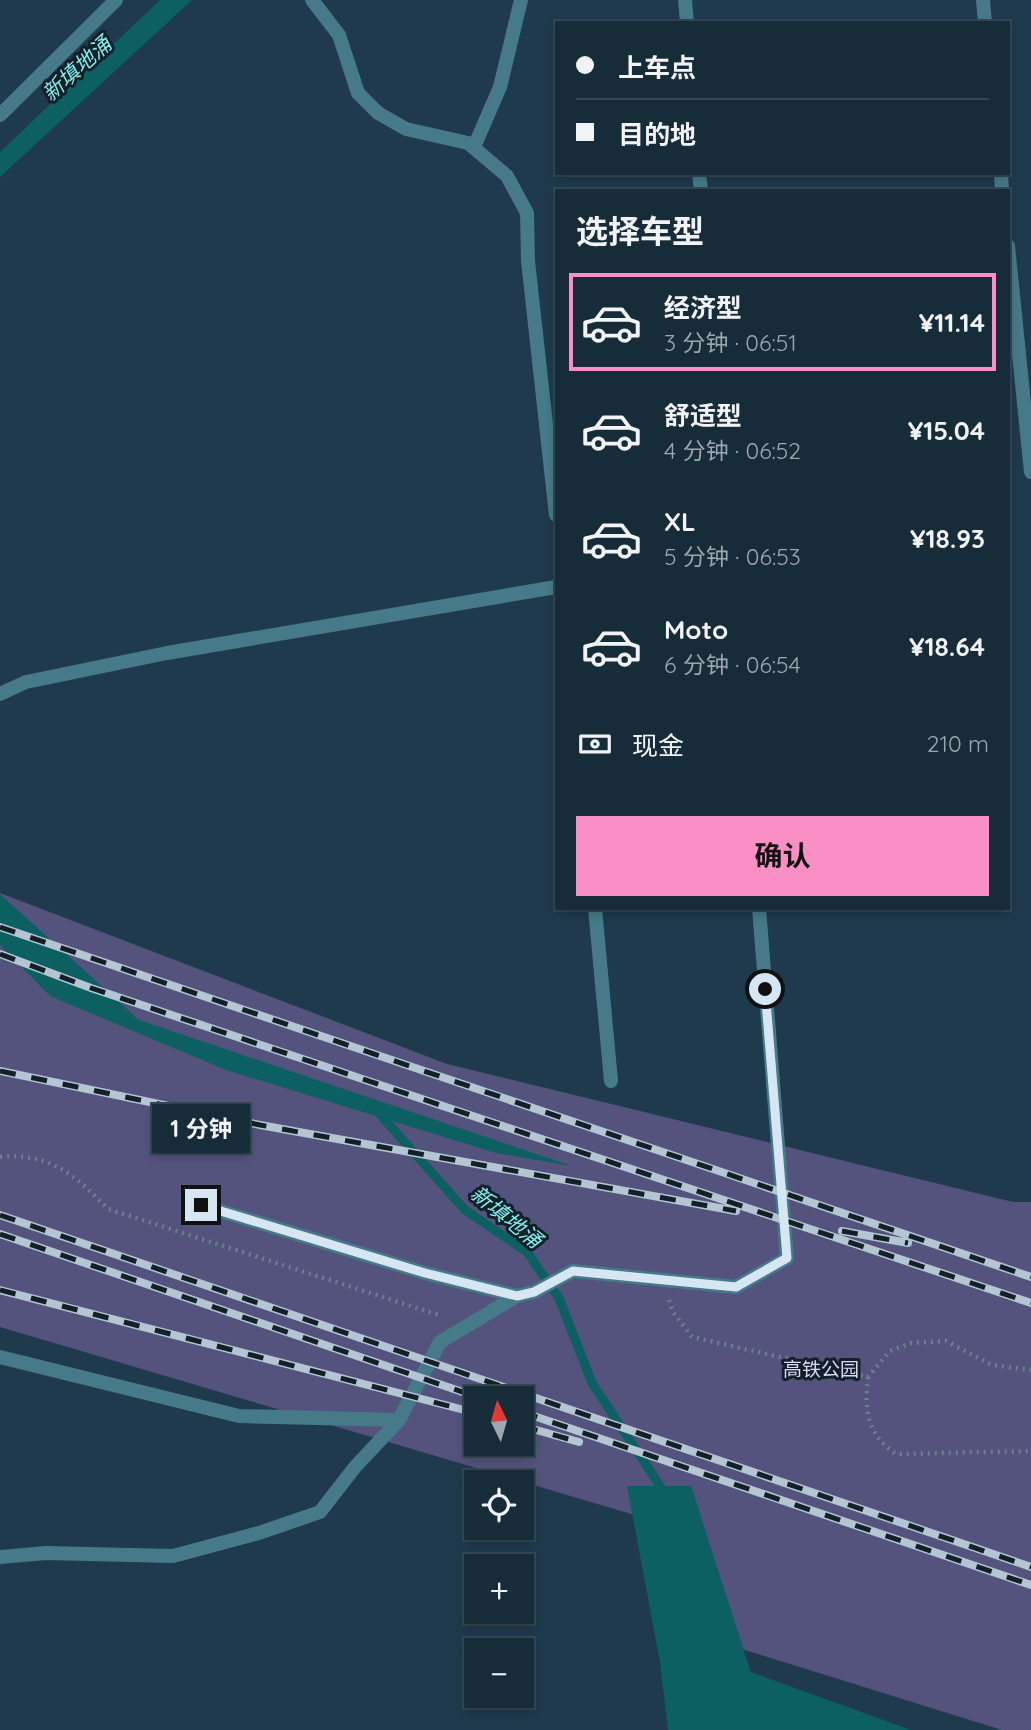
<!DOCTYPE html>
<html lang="zh">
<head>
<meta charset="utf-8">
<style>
  body { margin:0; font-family:Quicksand,"Noto Sans SC",sans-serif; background:#233844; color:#f1f3f6; height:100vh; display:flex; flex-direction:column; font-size:26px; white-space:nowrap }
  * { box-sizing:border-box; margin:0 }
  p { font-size:23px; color:#9ea7ae }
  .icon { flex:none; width:38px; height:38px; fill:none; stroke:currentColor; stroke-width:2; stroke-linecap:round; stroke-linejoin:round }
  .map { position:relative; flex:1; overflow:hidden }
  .panel { position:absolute; left:555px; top:189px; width:455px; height:721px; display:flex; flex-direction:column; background:#162c39; border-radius:0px; box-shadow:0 4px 10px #0003,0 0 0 2px #354853 }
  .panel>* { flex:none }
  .hud { position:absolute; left:555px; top:21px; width:455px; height:154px; border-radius:0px; box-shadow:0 4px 10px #0003,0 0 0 2px #354853; display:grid; align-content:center; height:154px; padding:0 21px; background:#162c39 }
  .needle { width:46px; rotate:355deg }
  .fabs { position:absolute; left:464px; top:1386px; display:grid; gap:14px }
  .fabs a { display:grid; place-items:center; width:70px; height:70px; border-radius:0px; background:#162c39; box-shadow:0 4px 10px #0003,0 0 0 2px #354853; font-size:35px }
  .end { position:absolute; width:32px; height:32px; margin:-16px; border:9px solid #d6e6f2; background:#111; box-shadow:0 0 0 4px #111 }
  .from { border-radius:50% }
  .bubble { position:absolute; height:49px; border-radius:0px; background:#162c39; box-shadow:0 4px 10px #0003,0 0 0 2px #354853; font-size:23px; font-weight:700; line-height:49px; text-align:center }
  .hud b { display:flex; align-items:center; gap:24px; height:66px; font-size:26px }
  .hud b+b { border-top:2px solid #354853 }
  .hud i { width:18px; height:18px; background:#f1f3f6 }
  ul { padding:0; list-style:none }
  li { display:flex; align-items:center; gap:21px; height:98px; margin:0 14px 10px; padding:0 7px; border:4px solid transparent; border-radius:0px }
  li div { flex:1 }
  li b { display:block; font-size:26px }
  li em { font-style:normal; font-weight:700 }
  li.on { border-color:#fa8fc6 }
  li>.icon { width:63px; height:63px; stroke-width:1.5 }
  h2 { padding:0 21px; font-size:32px; line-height:84px }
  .pay { display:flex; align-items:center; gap:18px; height:77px; padding:0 21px; font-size:26px }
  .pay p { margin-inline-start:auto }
  .primary-button { display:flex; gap:14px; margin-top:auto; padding:14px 21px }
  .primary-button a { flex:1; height:80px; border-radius:0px; background:#fa8fc6; color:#111; font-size:28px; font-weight:700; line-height:80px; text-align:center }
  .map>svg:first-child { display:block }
  .green { fill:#53537d; fill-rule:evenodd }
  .water { fill:#0c6061 }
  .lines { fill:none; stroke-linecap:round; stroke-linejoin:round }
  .stream { stroke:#0c6061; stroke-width:9 }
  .path { stroke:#6a8190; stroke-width:4.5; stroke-dasharray:2 5; stroke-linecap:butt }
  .street { stroke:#467a89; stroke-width:14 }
  .rail-casing { stroke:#b4c6d3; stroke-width:8 }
  .rail { stroke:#142028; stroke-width:5; stroke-dasharray:16; stroke-linecap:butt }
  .route { stroke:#d6e6f2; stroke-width:9 }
  .labels { text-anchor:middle; stroke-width:6; stroke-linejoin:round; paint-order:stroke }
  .park-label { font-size:19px; fill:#dadbf9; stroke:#142028 }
  .water-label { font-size:21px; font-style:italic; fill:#80f0f1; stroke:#142028 }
</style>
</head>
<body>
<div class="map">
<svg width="1031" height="1730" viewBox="0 0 1031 1730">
  <rect width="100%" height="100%" fill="#1e3a4c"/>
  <path class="green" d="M0,893L447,1064L1013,1202H1031V1730H1002L716,1641L692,1532L0,1327ZM476,1398H522V1444H476Z"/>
  <path class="water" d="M160,0H192L0,177V152Z
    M0,894L139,1020L572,1166L496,1153L226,1070L50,996L0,945Z
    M627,1486H691L751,1672L911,1730H668L660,1662Z"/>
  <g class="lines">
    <path class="stream" d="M377,1111L465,1210L527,1252L559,1298L592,1383L660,1486L661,1495"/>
    <path class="path" d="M0,1157C50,1152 76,1176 108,1209L442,1316
      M669,1300L673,1312L692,1337L868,1377L890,1351L911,1343L946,1341L992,1365L1031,1370
      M868,1377C864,1410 867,1434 896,1454L1031,1451"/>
    <path class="street" d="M312,0L339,35L358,93L378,113L406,129L468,143L507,176L527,213L528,261L556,515
      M685,0L687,23
      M983,0L985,23
      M0,115L116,0
      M474,147L500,87L521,0
      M699,173L701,191
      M1001,173L1002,191
      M1008,246L1031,472
      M0,694L26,682L167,653L556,587
      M595,908L611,1081
      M201,1205L425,1273L517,1296L534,1292L573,1271L736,1287L787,1258L759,908
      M0,1357L239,1416L399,1420L440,1342L517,1296
      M0,1557L46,1553L173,1556L259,1533L320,1512L355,1467L399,1420"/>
    <defs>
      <path id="rail" d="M0,927L1031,1277
        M0,954L91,988L1031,1303
        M0,1071L260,1125L736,1211
        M0,1215L1031,1567
        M842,1231L908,1243
        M0,1234L480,1398
        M0,1290L476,1413
        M522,1412L1031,1585
        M522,1426L579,1442"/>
    </defs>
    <use href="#rail" class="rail-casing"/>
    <use href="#rail" class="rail"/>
  </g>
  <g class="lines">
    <path class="route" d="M201,1205L425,1273L517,1296L534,1292L573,1271L736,1287L787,1258L765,989"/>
  </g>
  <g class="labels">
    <g class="park-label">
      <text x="821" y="1376">高铁公园</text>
    </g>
    <g class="water-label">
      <text transform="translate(77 69) rotate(-42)" y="7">新填地涌</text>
      <text transform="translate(506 1217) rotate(39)" y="7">新填地涌</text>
    </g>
  </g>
</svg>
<div class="fabs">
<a><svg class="needle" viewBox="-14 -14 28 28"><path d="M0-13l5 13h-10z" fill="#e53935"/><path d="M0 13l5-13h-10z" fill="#9ea7ae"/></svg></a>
<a><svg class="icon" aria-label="locate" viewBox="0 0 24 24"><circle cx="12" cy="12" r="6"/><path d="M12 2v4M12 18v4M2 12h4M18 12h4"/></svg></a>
<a>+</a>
<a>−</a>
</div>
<i class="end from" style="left:765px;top:989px"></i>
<i class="end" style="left:201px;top:1205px"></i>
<div class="bubble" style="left:152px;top:1104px;width:98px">1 分钟</div>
<div class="hud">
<b><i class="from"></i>上车点</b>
<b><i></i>目的地</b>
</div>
<section class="panel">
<h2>选择车型</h2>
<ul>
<li class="on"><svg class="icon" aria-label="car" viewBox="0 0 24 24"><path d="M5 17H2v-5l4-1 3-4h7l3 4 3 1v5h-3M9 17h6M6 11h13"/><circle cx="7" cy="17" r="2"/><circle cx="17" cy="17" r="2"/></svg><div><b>经济型</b><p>3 分钟 · 06:51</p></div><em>¥11.14</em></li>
<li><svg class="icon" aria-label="car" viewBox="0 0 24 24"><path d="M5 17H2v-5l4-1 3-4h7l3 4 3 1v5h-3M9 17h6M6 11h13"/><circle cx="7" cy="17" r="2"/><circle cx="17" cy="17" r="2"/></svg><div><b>舒适型</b><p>4 分钟 · 06:52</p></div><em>¥15.04</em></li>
<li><svg class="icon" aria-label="car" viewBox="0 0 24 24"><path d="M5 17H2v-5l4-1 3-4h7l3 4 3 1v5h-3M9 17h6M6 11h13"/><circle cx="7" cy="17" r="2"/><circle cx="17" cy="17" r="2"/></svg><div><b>XL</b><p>5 分钟 · 06:53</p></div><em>¥18.93</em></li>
<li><svg class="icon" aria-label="car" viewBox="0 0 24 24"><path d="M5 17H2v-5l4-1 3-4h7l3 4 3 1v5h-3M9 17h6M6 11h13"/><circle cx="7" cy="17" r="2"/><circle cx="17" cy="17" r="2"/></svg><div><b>Moto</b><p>6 分钟 · 06:54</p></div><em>¥18.64</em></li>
</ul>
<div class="pay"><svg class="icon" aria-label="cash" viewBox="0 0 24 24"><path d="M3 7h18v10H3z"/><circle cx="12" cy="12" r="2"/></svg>现金<p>210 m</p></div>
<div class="primary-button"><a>确认</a></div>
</section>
</div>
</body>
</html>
